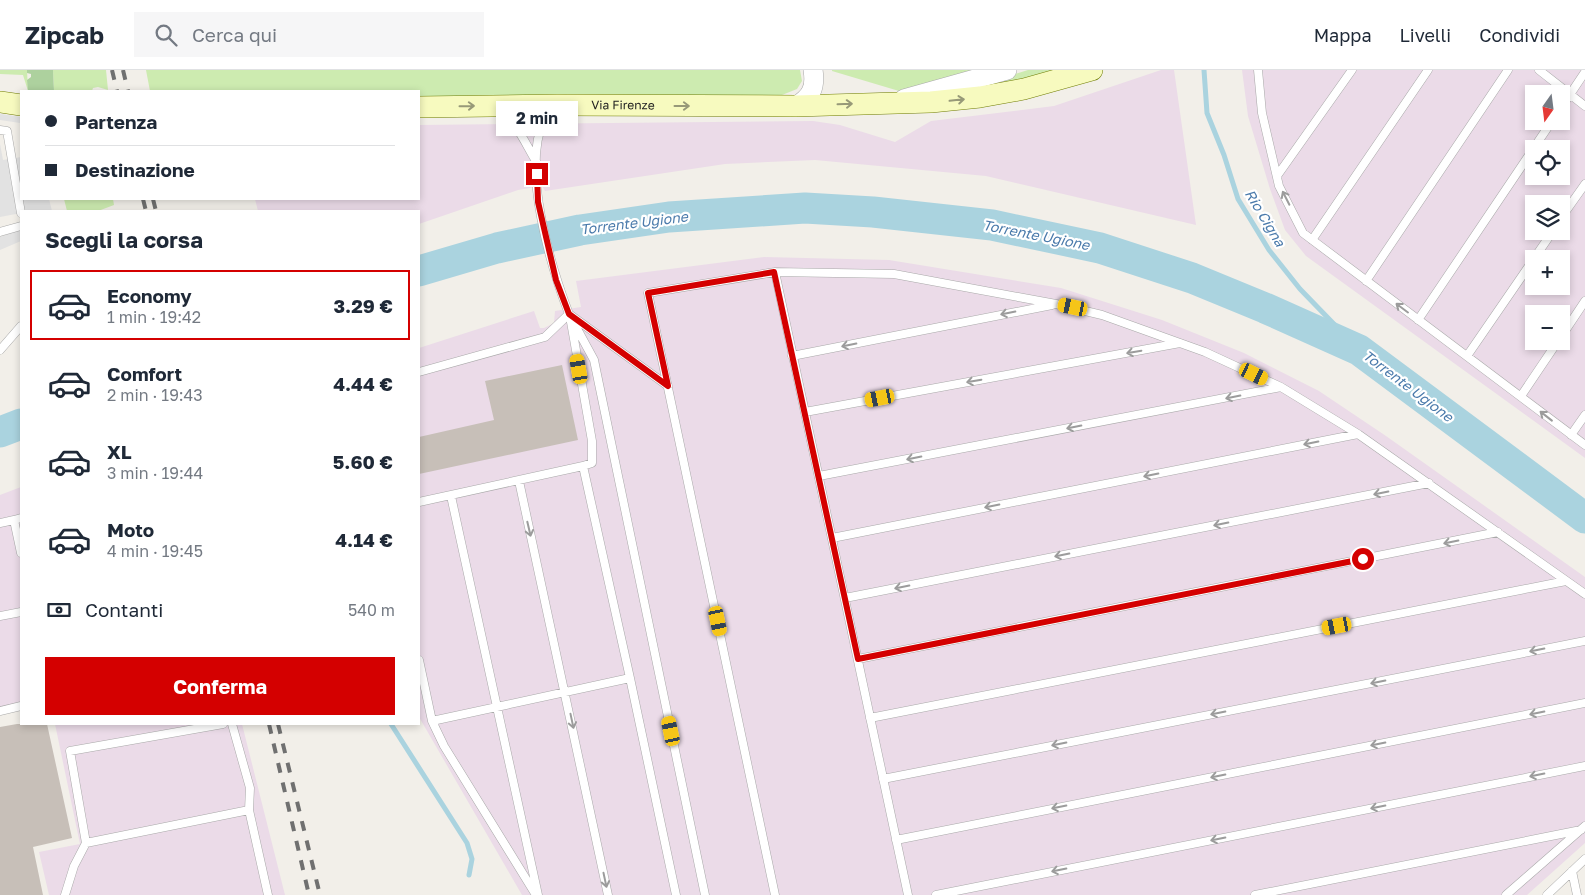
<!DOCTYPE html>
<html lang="it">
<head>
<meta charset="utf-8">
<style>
  body { margin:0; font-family:"Golos Text",sans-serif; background:#f6f6f7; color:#1f2937; height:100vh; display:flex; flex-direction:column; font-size:19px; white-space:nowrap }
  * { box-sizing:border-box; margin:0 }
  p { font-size:16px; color:#747a83 }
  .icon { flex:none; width:28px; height:28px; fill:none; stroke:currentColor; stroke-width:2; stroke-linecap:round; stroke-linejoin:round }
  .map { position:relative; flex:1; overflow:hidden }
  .panel { position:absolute; left:20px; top:140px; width:400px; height:515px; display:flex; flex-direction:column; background:#fff; border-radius:0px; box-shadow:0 2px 8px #0003 }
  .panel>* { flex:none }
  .top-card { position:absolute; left:20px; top:20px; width:400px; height:110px; border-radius:0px; box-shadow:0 2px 8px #0003; display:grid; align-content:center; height:110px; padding:0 25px; background:#fff }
  .needle { width:32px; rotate:194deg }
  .buttons { position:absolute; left:1525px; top:15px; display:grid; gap:10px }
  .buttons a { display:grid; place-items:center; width:45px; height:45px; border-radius:0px; background:#fff; box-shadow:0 2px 8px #0003; font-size:25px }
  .end { position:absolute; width:22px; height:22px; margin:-11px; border:6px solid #d40000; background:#fff; box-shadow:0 0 0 2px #fff }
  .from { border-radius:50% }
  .bubble { position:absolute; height:35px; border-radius:0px; background:#fff; box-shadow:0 2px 8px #0003; font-size:16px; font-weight:700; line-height:35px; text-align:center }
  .car { position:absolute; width:15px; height:30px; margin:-15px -8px; border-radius:6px; box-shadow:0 0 4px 1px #0007; background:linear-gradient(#f5c518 24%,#345 0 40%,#f5c518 0 76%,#345 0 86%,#f5c518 0) }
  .top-card b { display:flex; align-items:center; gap:18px; height:48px; font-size:19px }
  .top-card b+b { border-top:1px solid #e0e1e3 }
  .top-card i { width:12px; height:12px; background:#1f2937 }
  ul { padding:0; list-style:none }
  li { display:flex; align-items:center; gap:15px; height:70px; margin:0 10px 8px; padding:0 15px; border:2px solid transparent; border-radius:0px }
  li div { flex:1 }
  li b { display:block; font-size:19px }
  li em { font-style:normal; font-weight:700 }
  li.selected { border-color:#d40000 }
  li>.icon { width:45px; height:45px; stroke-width:1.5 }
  h2 { padding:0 25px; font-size:22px; line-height:60px }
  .pay { display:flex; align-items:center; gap:12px; height:55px; padding:0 25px; font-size:19px }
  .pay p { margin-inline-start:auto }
  .primary-button { display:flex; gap:10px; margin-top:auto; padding:10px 25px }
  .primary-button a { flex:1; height:58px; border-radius:0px; background:#d40000; color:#fff; font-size:20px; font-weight:700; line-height:58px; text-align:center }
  header { display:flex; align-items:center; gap:30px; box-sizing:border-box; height:70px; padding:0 25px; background:#fff; border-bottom:1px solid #e0e1e3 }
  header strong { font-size:24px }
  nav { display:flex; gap:28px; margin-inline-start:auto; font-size:18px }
  .search { width:350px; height:45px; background:#f6f6f7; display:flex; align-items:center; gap:12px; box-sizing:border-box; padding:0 18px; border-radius:0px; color:#747a83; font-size:19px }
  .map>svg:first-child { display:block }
  .industrial { fill:#ebdbe8; fill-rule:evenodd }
  .grass { fill:#cdebb0 }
  .forest { fill:#add19e }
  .parking { fill:#e2e2e2 }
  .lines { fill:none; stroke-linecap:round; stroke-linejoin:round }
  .stream { stroke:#aad3df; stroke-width:5 }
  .river { stroke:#aad3df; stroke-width:31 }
  .building { fill:#c7bfb8 }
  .service-casing { stroke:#a9a9a9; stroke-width:9 }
  .tertiary-casing { stroke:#a9a9a9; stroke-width:20 }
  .secondary-casing { stroke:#707d05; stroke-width:22 }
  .service { stroke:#fff; stroke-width:8 }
  .tertiary { stroke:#fff; stroke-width:19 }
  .secondary { stroke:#f7fabf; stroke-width:21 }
  .rail { stroke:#707070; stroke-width:4; stroke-dasharray:10 10; stroke-linecap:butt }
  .oneway { stroke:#979978 }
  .oneway2 { stroke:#9c9c9c }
  .route { stroke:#d40000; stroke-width:6 }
  .labels { text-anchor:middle; stroke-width:4.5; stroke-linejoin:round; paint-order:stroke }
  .street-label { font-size:12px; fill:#222; stroke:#fff }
  .water-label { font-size:14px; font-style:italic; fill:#4a7aab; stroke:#fff }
</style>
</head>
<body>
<header>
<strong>Zipcab</strong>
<div class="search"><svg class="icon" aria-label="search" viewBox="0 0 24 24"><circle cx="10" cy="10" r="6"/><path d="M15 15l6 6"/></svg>Cerca qui</div>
<nav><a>Mappa</a><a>Livelli</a><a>Condividi</a></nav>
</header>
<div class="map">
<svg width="1585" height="825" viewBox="0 0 1585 825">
  <rect width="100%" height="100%" fill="#f2efe9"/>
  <path class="industrial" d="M1161,0H1174L1196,155L986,106L815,90L725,94L545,121L542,116L518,120L419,154V141H258L255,129H419V55L813,51L840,55L895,72L931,51L1054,36Z
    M1242,0H1585V388L1306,186L1285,160L1270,119L1248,46ZM1534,24H1561V51H1534ZM1534,79H1561V106H1534ZM1534,134H1561V161H1534ZM1534,189H1561V216H1534ZM1534,244H1561V271H1534Z
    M764,187L889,190L1061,218L1162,250L1244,283L1319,321L1386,366L1585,507V773L1527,825H522L419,647V278L534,241L540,258H544L554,253L555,241L581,237L576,211Z
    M21,417V638L0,643V425Z
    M55,654H242L285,825H49L39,782L80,774Z"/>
  <path class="grass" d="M0,0H27L28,21L23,5L0,4Z
    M53,0H106L108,20L98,17L93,18L92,21H54Z
    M146,0H800L802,11L797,19L782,25L419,29V21H150Z
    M832,0H983L899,21L832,1Z
    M1028,0H1073L1005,15L1003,9L1005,7Z
    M64,129H113L114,135L98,141H67Z"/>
  <path class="forest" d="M27,0H53L54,21H28L27,10L31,7V4L27,3Z"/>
  <path class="parking" d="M0,44L21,47L20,53L0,50Z
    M0,74L3,90L21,87V129H49L52,141H21V143L0,147Z
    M21,159V171L0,180V167Z"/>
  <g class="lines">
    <path class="stream" d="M1204,0L1207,43L1224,85L1238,129L1269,180L1300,219L1359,280
      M391,654L467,773L472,789L469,805"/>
    <path class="river" d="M419,201L497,178L580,160L669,147L805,138L873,142L992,155L1100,178L1192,208L1265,238L1359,280L1585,448
      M0,362L21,354"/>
  </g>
  <path class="building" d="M562,295L578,370L419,404V367L494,350L485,311Z
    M17,654H47L72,768L33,777L43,825H0V657Z"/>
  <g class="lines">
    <defs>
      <path id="service" d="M1258,0L1262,43L1279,116L1303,163L1585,375
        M1539,0L1585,36
        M1561,38L1585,2
        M500,40C517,53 525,73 536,91
        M0,60L7,61L21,143
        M1277,106L1352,0
        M1561,148L1585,114
        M0,162L21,156
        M1312,170L1428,0
        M775,202L908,825
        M1366,211L1508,0
        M1418,250L1552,51
        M571,252L592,371V393L583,396
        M1561,267L1585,231
        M0,280L21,256
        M792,286L1052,235
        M1467,286L1553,161
        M419,302L545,267L569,244C551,197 521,98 544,50C546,45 550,42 554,39
        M668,316L569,244L594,290L705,825
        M1521,326L1558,271
        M805,342L1180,273
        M1571,365L1585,345
        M819,406L1281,317
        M519,411L608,825
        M451,426L538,825
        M419,432L583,396L630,608L676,825
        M21,448L14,450L21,483
        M0,453L14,450
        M832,468L1358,364
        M845,528L1429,413
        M0,546L21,542
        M858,589L1498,462
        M419,590L432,651L444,676L536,825
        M0,641L21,636
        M870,648L1566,511
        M432,651L630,608
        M883,709L1585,571
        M249,740L268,825
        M896,770L1585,633
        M86,773L70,681L223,654
        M1572,801L1577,825
        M65,825L74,796L86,773L249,740L250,718L232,654
        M775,825L648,223L775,202L894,204L1056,234L1102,245L1205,282L1281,317L1358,364L1585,524
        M936,825L1585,696
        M1255,825L1581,760
        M1506,825L1585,756
        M1547,825L1585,789"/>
      <path id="tertiary" d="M904,29L1007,0
        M796,36C811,27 816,18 813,0"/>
      <g id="secondary">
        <path d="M0,32L21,35"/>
        <path id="s1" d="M419,37L557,35L796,36L931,32L980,27L1024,19L1092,0"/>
      </g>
    </defs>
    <use href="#service" class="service-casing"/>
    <use href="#tertiary" class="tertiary-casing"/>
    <use href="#secondary" class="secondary-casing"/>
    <use href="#service" class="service"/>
    <use href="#tertiary" class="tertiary"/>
    <use href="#secondary" class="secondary"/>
    <path class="rail" d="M112,0L117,21
      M123,0L128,21
      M143,129L146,141
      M153,129L156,141
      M269,654L309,825
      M278,654L320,825"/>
  </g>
  <defs><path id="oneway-shaft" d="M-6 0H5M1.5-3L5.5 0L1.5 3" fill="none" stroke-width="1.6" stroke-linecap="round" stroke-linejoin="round" transform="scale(1.25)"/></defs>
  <g class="oneway">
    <use href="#oneway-shaft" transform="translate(957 30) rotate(-6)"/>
    <use href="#oneway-shaft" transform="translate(845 34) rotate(-2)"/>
    <use href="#oneway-shaft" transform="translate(467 36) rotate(-1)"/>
    <use href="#oneway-shaft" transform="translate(682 36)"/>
  </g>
  <g class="oneway2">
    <use href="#oneway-shaft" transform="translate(1286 128) rotate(-117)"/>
    <use href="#oneway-shaft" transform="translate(1402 238) rotate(-143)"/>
    <use href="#oneway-shaft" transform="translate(1008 243) rotate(169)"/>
    <use href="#oneway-shaft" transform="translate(849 275) rotate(169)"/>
    <use href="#oneway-shaft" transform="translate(1134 282) rotate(170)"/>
    <use href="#oneway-shaft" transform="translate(974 311) rotate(170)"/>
    <use href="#oneway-shaft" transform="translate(1233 327) rotate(169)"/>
    <use href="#oneway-shaft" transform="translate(1546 346) rotate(-142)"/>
    <use href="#oneway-shaft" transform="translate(1074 357) rotate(169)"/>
    <use href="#oneway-shaft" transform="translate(1311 373) rotate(169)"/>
    <use href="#oneway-shaft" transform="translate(914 388) rotate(169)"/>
    <use href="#oneway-shaft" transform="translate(1151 405) rotate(169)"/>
    <use href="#oneway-shaft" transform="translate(1381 423) rotate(169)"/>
    <use href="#oneway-shaft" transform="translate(992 436) rotate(169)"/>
    <use href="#oneway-shaft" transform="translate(1221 454) rotate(169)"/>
    <use href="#oneway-shaft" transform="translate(529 459) rotate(77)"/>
    <use href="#oneway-shaft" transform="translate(1451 472) rotate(169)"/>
    <use href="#oneway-shaft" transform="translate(1062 485) rotate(169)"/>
    <use href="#oneway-shaft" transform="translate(902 517) rotate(169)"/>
    <use href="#oneway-shaft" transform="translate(1537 580) rotate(169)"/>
    <use href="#oneway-shaft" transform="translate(1378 612) rotate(169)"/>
    <use href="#oneway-shaft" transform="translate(1218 643) rotate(169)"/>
    <use href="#oneway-shaft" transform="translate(1537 643) rotate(169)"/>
    <use href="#oneway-shaft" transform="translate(572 651) rotate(78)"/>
    <use href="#oneway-shaft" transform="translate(1059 674) rotate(169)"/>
    <use href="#oneway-shaft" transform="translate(1378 674) rotate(169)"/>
    <use href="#oneway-shaft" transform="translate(1537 705) rotate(169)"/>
    <use href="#oneway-shaft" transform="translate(1218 706) rotate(169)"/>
    <use href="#oneway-shaft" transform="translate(1059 737) rotate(169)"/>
    <use href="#oneway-shaft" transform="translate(1378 737) rotate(169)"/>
    <use href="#oneway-shaft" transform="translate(1218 769) rotate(169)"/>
    <use href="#oneway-shaft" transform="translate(1059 800) rotate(169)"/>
    <use href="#oneway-shaft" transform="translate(605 810) rotate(78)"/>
  </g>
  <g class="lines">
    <path class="route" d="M537,104L538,132L556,210L569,244L668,316L648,223L774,202L858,589L1363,489"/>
  </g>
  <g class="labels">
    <g class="street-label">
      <text dy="4" stroke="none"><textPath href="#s1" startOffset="204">Via Firenze</textPath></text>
    </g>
    <g class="water-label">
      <text transform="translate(1265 148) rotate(59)" y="5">Rio Cigna</text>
      <text transform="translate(634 153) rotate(-7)" y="5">Torrente Ugione</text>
      <text transform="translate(1036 165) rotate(11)" y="5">Torrente Ugione</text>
      <text transform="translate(1408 316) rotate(37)" y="5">Torrente Ugione</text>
    </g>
  </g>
</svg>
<div class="buttons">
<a><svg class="needle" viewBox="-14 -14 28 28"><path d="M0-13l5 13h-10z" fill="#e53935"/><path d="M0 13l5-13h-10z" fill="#747a83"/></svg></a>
<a><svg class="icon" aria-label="locate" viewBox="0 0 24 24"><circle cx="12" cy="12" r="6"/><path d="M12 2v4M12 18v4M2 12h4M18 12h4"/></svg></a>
<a><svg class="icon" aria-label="layers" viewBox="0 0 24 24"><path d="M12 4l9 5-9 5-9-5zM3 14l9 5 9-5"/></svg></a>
<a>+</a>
<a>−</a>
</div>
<i class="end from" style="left:1363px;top:489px"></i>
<i class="end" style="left:537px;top:104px"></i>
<div class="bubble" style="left:496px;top:31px;width:82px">2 min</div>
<i class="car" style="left:1073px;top:237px;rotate:282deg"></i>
<i class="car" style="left:579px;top:299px;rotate:350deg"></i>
<i class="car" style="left:1254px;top:304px;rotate:116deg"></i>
<i class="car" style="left:880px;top:328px;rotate:259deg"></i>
<i class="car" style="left:718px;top:551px;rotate:168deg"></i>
<i class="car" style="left:1337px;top:556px;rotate:259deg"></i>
<i class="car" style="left:671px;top:661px;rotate:348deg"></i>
<div class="top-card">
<b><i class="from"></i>Partenza</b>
<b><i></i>Destinazione</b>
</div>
<section class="panel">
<h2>Scegli la corsa</h2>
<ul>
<li class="selected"><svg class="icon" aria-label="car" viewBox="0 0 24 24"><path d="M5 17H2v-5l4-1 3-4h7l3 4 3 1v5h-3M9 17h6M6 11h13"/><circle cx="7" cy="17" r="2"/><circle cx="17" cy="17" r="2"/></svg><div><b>Economy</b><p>1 min · 19:42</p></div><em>3.29 €</em></li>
<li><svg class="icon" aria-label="car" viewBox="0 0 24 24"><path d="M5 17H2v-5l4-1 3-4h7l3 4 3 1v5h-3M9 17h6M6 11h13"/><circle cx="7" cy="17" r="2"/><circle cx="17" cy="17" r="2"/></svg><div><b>Comfort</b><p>2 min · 19:43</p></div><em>4.44 €</em></li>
<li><svg class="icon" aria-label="car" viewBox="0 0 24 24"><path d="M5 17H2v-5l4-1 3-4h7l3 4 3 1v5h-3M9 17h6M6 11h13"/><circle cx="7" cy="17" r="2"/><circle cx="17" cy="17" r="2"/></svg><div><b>XL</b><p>3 min · 19:44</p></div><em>5.60 €</em></li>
<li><svg class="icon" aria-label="car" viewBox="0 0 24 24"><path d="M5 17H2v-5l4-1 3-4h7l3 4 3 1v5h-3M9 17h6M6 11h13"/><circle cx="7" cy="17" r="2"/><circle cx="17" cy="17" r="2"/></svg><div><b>Moto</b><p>4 min · 19:45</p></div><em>4.14 €</em></li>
</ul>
<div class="pay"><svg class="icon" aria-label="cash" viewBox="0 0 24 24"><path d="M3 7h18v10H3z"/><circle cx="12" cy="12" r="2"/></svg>Contanti<p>540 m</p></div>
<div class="primary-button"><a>Conferma</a></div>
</section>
</div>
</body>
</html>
